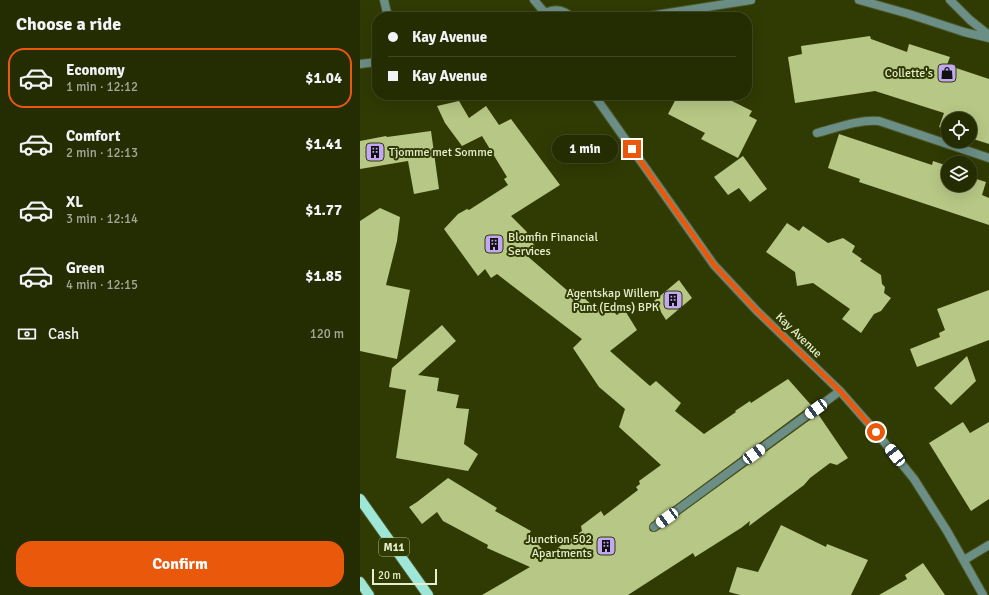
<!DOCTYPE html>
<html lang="en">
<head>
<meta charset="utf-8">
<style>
  body { margin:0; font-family:Signika,sans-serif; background:#2c340c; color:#f1f3f6; height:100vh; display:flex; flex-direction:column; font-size:15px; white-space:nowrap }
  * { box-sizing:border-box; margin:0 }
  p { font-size:13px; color:#a3a799 }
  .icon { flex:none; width:22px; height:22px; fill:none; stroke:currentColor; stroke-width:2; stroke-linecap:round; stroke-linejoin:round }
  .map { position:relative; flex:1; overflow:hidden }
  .sheet { display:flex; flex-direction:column; background:#242c02; width:360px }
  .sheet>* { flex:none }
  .top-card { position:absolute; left:12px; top:12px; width:380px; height:88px; border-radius:16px; box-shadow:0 4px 16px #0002,0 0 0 1px #414824; display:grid; align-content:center; height:88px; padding:0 16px; background:#242c02 }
  .controls { position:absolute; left:581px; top:112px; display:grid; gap:8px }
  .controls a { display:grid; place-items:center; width:36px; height:36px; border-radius:50%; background:#242c02; box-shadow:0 4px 16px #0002,0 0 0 1px #414824; font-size:20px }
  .scale { position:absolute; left:12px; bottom:10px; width:65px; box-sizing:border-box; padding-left:4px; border:2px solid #e6efcd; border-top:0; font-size:11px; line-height:14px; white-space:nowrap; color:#e6efcd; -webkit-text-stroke:3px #303a03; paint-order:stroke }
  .end { position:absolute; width:18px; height:18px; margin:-9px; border:5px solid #ea580c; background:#fff; box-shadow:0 0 0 2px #fff }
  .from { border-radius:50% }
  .bubble { position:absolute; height:28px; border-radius:14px; background:#242c02; box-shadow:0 4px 16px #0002,0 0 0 1px #414824; font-size:13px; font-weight:700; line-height:28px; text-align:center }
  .car { position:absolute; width:12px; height:24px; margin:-12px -6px; border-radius:5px; box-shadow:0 0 3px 1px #0007; background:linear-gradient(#fff 24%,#345 0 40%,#fff 0 76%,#345 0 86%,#fff 0) }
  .top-card b { display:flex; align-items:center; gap:14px; height:38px; font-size:15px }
  .top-card b+b { border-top:1px solid #414824 }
  .top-card i { width:10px; height:10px; background:#f1f3f6 }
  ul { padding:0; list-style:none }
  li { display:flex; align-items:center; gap:12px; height:60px; margin:0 8px 6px; padding:0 8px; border:2px solid transparent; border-radius:16px }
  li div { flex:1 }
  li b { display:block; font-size:15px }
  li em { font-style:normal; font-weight:700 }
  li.active { border-color:#ea580c }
  li>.icon { width:36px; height:36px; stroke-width:1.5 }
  h2 { padding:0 16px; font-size:18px; line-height:48px }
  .pay { display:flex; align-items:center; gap:10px; height:44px; padding:0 16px; font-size:15px }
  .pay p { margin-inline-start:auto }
  .primary-button { display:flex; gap:8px; margin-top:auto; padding:8px 16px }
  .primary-button a { flex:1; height:46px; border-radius:16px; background:#ea580c; color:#fff; font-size:16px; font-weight:700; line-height:46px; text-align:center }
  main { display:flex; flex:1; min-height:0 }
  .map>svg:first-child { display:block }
  .building { fill:#b7c785 }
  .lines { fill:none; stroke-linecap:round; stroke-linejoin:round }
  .service-casing { stroke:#4d5723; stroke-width:10 }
  .minor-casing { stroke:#4d5723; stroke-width:10 }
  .primary-casing { stroke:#4d5723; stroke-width:12 }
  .service { stroke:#6b8e86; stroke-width:8 }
  .minor { stroke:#6b8e86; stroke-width:8 }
  .primary { stroke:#9ee7d8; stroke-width:10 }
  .route { stroke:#ea580c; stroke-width:5 }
  .labels { text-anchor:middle; stroke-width:4; stroke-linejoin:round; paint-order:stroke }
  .shield { fill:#303a03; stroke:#afb990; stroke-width:1 }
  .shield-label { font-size:11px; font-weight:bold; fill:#e6efcd }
  .poi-label { font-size:12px; fill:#e6efcd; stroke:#303a03; text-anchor:end }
  .street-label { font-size:12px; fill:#e6efcd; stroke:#303a03 }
</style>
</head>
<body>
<main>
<section class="sheet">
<h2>Choose a ride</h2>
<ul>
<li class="active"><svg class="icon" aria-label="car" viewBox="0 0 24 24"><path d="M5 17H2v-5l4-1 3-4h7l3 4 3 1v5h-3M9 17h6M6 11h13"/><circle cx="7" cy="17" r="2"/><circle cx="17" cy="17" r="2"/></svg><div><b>Economy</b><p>1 min · 12:12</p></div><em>$1.04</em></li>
<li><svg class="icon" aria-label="car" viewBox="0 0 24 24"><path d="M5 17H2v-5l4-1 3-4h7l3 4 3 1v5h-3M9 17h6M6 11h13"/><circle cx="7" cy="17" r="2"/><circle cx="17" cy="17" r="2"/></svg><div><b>Comfort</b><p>2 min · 12:13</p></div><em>$1.41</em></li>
<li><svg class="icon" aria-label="car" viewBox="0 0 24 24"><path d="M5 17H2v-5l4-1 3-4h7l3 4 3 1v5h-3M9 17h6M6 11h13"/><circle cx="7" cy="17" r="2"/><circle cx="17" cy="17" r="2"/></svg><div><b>XL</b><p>3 min · 12:14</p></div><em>$1.77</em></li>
<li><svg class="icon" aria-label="car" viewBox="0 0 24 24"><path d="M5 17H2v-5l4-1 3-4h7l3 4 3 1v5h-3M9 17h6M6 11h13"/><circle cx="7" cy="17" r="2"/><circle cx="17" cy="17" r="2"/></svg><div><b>Green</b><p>4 min · 12:15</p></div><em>$1.85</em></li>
</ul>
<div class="pay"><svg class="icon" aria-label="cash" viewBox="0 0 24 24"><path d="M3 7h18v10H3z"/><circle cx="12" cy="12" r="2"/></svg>Cash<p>120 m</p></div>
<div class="primary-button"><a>Confirm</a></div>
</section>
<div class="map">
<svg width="629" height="595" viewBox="0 0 629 595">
  <rect width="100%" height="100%" fill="#303a03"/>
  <path class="building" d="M510,36L511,39L547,52L549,44L590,57L587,65L629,79V144L610,138V119H588V130L579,127L584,113L515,91L435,103L428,57L442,54L441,46Z
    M318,95H360L392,111L389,116L397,120L378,158L341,139L345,133L308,114Z
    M99,101L109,118L126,106L139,125L151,119L200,185L151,216L166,231L175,247L165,254L209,292L212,288L237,309L243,301L257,315L264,309L277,330L250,351L290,386L296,381L321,403L315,411L344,434L376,412L375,411L390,401L391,403L428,379L451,405L291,523L289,527L290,531L294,532L297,531L458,414L488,458L477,465L470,463L450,478L444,485L389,526L390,521L381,528L335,557L333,553L268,595H122L170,567L127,548L128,545L83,521L77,512L62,524L49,507L57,502L88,478L137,508L135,511L171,531L169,534L187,555L222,531L221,526L241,511L244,516L278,490L276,487L280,484L279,481L301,465L259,427L265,409L239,387L213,348L222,339L137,274L131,278L125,269L118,276L84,229L98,214L107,209L109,210L148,185L144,179L147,177L122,136L102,146L85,123L77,106Z
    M71,131L79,189L54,194L48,161L0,169V141L26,136L27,137Z
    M479,134L572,165L573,161L588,166V185H610V177L626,182L622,195L629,198V225L499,182L500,179L468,168Z
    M383,156L407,189L390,202L379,188L368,195L354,177Z
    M20,208L40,217L37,241L26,285L50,290L37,359L0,351V221Z
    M427,223L439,231L443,226L468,243L483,238L495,246L492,252L502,259L500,261L521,275L522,284L525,287L524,293L531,298L521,311L514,314L501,333L482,319L490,309L453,283L437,286L435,272L406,252Z
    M319,280L332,298L306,320L294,301Z
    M629,290V340L557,367L550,349L580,337L579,333L585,330L577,309Z
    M82,325L96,341L58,375L79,378L77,391L99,395L96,408L109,409L104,444L118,454L108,471L36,458L46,390L29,387L32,368Z
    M607,356L616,381L591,405L574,388Z
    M603,422L610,433L629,422V499L611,511L569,443Z
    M421,525L466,547L467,544L508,560L491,595H380L369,592L377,567L398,572Z
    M563,563L585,595H519L547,579L545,575Z"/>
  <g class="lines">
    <defs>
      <path id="service" d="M24,0L28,17
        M457,133C476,128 500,119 519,121L629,158"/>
      <path id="minor" d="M174,0L185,13
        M499,0L549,14L604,32L629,38
        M590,0L610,20L629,35
        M181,17C190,8 202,8 211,17
        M283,17L391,0
        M0,64L17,62
        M234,95L354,265L397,311L480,391L516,432L554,479L587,531L623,595
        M294,527L480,391
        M604,560L629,545"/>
      <path id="primary" d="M0,499L68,595
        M0,582L9,595"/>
    </defs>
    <use href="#service" class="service-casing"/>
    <use href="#minor" class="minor-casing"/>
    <use href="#primary" class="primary-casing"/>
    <use href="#service" class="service"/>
    <use href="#minor" class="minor"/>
    <use href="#primary" class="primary"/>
  </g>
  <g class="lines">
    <path class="route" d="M272,149L354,265L397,311L480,391L516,432"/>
  </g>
  <defs>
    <symbol id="shop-square" viewBox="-11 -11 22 22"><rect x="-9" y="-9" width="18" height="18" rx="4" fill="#c2a8f3" stroke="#303a03"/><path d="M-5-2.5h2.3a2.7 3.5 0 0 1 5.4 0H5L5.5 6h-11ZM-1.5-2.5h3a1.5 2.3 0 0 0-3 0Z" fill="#111"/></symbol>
    <symbol id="building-square" viewBox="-11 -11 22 22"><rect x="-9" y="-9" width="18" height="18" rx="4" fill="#c2a8f3" stroke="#303a03"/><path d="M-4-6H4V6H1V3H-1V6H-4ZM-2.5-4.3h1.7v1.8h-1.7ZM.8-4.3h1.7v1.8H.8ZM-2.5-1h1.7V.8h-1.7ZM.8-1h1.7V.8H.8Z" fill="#111"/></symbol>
  </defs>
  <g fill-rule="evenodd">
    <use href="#shop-square" x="576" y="62" width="22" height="22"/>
    <use href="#building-square" x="4" y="141" width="22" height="22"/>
    <use href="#building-square" x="123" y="233" width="22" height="22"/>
    <use href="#building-square" x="302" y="289" width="22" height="22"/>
    <use href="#building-square" x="235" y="535" width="22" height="22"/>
  </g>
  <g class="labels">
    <rect class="shield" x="19" y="538" width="30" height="18" rx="3"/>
    <g class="shield-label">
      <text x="34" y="551">M11</text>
    </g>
    <g class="poi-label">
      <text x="573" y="77">Collette's</text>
      <text x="29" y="156" text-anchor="start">Tjomme met Somme</text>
      <text x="148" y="241" text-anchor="start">Blomfin Financial<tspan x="148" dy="14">Services</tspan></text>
      <text x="299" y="297">Agentskap Willem<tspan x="299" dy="14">Punt (Edms) BPK</tspan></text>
      <text x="232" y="543">Junction 502<tspan x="232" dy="14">Apartments</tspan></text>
    </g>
    <g class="street-label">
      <text transform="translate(439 335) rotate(44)" y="4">Kay Avenue</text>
    </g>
  </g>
</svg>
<div class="controls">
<a><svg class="icon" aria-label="locate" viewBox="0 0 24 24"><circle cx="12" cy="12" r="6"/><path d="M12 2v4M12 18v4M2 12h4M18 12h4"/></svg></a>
<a><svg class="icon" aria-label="layers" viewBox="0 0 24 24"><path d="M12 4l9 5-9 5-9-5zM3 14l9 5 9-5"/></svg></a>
</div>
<div class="scale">20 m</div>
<i class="end from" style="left:516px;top:432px"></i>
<i class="end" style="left:272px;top:149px"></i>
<div class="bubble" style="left:192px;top:135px;width:66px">1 min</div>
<i class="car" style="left:456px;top:409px;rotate:234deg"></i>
<i class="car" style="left:394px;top:454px;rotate:54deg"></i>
<i class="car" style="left:535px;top:455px;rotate:322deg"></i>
<i class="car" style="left:307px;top:518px;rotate:234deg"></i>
<div class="top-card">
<b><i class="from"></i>Kay Avenue</b>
<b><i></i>Kay Avenue</b>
</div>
</div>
</main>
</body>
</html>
